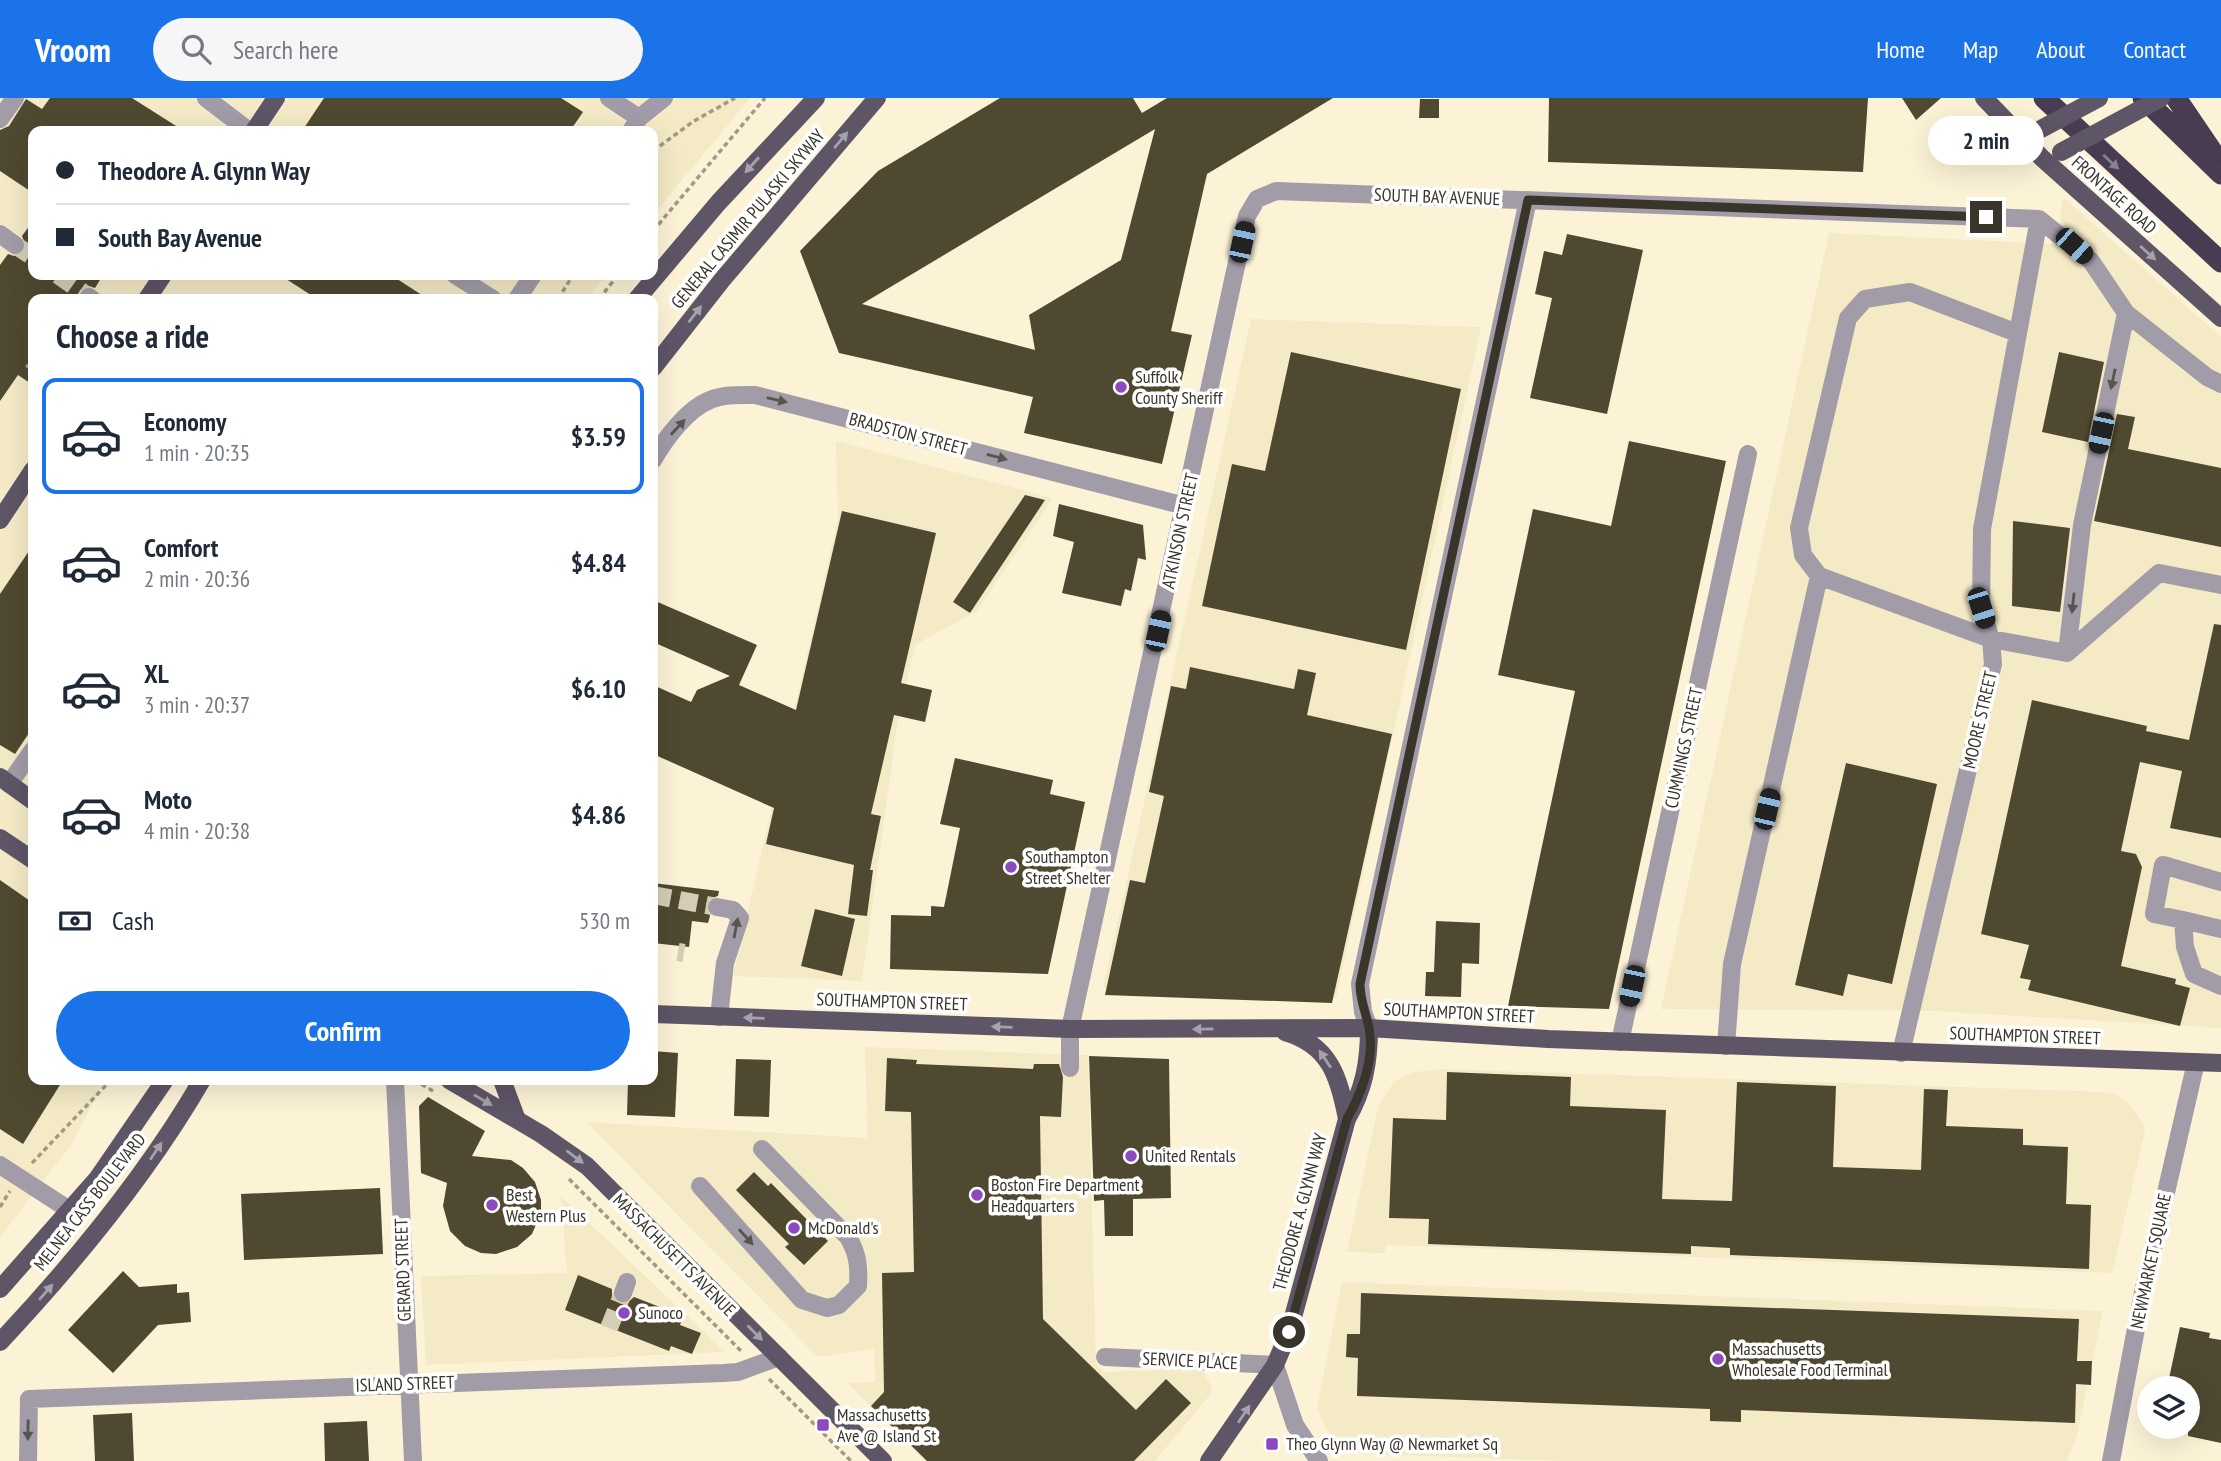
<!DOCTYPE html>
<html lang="en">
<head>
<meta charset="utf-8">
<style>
  body { margin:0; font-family:"PT Sans Narrow",sans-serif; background:#f6f6f7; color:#1f2937; height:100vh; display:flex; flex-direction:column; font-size:26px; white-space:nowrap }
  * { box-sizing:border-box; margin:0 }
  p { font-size:23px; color:#747a83 }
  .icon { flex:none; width:38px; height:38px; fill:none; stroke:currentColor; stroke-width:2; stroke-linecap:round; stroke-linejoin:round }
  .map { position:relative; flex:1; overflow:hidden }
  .details { position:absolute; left:28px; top:196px; width:630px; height:791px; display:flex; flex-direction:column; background:#fff; border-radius:14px; box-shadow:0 7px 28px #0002 }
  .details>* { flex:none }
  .top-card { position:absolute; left:28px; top:28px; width:630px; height:154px; border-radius:14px; box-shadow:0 7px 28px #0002; display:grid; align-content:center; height:154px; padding:0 28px; background:#fff }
  .controls { position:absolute; left:2137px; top:1278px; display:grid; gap:14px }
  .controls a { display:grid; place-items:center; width:63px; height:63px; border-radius:50%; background:#fff; box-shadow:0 7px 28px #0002; font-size:35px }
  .end { position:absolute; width:32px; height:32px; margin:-16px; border:9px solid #39352a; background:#fff; box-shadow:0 0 0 4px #fff }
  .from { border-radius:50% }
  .bubble { position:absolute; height:49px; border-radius:24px; background:#fff; box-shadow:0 7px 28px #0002; font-size:23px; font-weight:800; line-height:49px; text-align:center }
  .car { position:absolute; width:21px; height:42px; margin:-21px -10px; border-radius:9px; box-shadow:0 0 5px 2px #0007; background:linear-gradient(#222 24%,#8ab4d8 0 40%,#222 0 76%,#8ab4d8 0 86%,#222 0) }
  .top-card b { display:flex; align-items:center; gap:24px; height:66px; font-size:26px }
  .top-card b+b { border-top:2px solid #e0e1e3 }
  .top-card i { width:18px; height:18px; background:#1f2937 }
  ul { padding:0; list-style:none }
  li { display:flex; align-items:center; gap:21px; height:116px; margin:0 14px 10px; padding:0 14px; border:4px solid transparent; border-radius:14px }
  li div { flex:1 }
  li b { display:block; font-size:26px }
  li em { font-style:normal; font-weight:800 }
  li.active { border-color:#1a73e8 }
  li>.icon { width:63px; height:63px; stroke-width:1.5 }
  h2 { padding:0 28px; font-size:32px; line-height:84px }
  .pay { display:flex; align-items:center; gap:18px; height:77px; padding:0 28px; font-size:26px }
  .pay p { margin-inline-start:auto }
  .cta { display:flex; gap:14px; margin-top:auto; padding:14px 28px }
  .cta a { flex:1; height:80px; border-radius:42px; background:#1a73e8; color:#fff; font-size:28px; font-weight:800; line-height:80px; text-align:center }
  header { display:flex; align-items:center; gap:42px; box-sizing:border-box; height:98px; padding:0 35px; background:#1a73e8; color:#fff }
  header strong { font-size:33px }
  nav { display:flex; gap:38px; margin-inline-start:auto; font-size:24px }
  .search { width:490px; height:63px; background:#f6f6f7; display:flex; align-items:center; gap:18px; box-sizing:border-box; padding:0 24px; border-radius:38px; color:#747a83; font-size:26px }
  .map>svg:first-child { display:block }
  .built { fill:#f4eac6 }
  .building { fill:#504931; fill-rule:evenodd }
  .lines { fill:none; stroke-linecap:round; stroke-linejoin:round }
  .minor-tunnel { stroke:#d5cdb4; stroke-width:18; stroke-dasharray:18 9; stroke-linecap:butt }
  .path { stroke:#a19a86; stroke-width:3.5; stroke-dasharray:5 3.5; stroke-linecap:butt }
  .minor { stroke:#a19ca7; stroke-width:18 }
  .major { stroke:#5e5567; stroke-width:18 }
  .highway { stroke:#473c51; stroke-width:21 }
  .major-bridge { stroke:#5e5567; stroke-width:18 }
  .oneway { fill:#a6a2ab }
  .oneway2 { fill:#87808e }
  .oneway3 { fill:#585450 }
  .route { stroke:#39352a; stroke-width:9 }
  .poi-dot { fill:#8d49be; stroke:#fff; stroke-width:2.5 }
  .labels { text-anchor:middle; stroke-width:7; stroke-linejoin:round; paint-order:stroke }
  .street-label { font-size:18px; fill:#39352a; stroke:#fff }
  .poi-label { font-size:18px; fill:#39352a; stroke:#fff; text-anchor:start }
</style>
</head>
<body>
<header>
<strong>Vroom</strong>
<div class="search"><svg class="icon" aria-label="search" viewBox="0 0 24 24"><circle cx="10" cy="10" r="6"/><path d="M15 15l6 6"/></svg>Search here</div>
<nav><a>Home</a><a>Map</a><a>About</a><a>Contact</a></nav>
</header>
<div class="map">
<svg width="2221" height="1363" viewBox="0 0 2221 1363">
  <rect width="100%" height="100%" fill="#fcf3d7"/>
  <path class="built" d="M0,0H750L653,117V33H33V177H606L587,201H33V982H105L71,1047L0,1139Z
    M2063,99L2221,239V930L1935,913L1661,911L1829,135L2057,146Z
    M1251,221L1481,229L1336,900L1103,890Z
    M836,343L1053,400L977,513L915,547L897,628L862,883L733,878L838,422Z
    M865,949L1088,957L1096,1265L1103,1274L1194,1271L1203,1274L1212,1289L1210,1297L1155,1363H925L848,1285L875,1284L874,1251L818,1259L586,1024L867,1040Z
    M1442,971L2104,994L2115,996L2126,1003L2142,1023L2145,1034L2112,1175L1387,1147L1384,1155L1347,1154L1378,1009L1394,983L1415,974Z
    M561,1098L725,1254L426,1267L421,1178L567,1175Z
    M1342,1184L2103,1213L2077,1337L2067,1363H1567L1362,1356L1335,1342L1325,1330L1317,1309Z"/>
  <path class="building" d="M50,0H132L184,33H33V95L0,73V32L9,28L26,1L42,11Z
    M324,0H561L583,14L570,33H302Z
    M1000,0H1133L1142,15L1167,0H1333L1207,76L1171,233L1192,237L1162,366L1024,335L1033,299L839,255L800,153L878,73ZM1155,31L1121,162L1029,217L1035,252L862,206Z
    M1549,0H1868L1863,74L1548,64Z
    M1902,0H1941L1916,22Z
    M1420,1H1439V20H1419Z
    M33,123V177H103L95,190L89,188L80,192L78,201H33V287L18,277L0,303V167L8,156L14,158L24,154L26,148L22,138Z
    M1567,136L1643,152L1607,316L1530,300L1552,200L1535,196L1544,153L1562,157Z
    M280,177H391L428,201H317Z
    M1291,254L1461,291L1406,552L1202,508L1232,366L1265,373Z
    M2059,254L2104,264L2088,344L2042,334Z
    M2117,316L2135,319L2128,351L2221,370V449L2094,423Z
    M1629,343L1726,363L1609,911L1508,908L1575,593L1498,577L1533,411L1611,428Z
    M1025,397L1045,402L970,515L953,504Z
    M1059,406L1143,427L1146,462L1138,460L1131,493L1125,491L1121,508L1062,495L1074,444L1053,438Z
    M842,413L936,435L901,585L932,592L925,624L894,617L871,716L881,718L870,772H873L867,818L848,816L854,767L766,746L774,710L653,656V587L691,604L697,592L730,578L653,544V502L757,547L739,587L796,612Z
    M2013,423L2070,430L2060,514L2012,508Z
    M33,447V629L15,656L0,647V496Z
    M2214,526L2221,527V740L2170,730L2182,673L2140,664L2121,753L2136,756L2142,769L2121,868L2176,881L2175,886L2190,890L2180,928L2028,892L2031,882L2020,880L2029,847L1981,836L2032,602L2147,628L2146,633L2189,642Z
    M1190,569L1294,591L1298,571L1316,575L1307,617L1392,636L1332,905L1105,897L1130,782L1145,785L1164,698L1149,694L1171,588L1186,591Z
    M955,660L1053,682L1050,696L1085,704L1048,876L890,871L891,817L931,818V808L944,809L960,730L940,726Z
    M1846,665L1937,686L1892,886L1848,876L1843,898L1795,887Z
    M0,782L33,805V982H63L23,1046L0,1031Z
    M653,785L719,793L718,798L709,801L706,806L710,818L708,825L692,823L689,849L653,845Z
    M815,811L855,821L842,878L801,868Z
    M1436,823L1480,825L1479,866L1462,865L1461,899L1425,898L1426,874H1434Z
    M653,953L678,955L675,1019L627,1017L628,982H653Z
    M1089,958L1169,961L1171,1100L1133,1101V1138H1105L1104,1102L1094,1103Z
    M887,960L917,962L916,966L1033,971L1034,966H1059L1063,979L1061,1019L1040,1018L1043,1221L1136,1312L1166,1281L1191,1305L1134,1363H927L871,1308L884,1294L882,1175L914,1174L911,1014L885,1013Z
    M736,961L771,962L769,1019L734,1018Z
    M1447,974L1571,979L1570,1008L1666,1012L1662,1101L1732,1103L1737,984L1836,988L1833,1069L1921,1072L1924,991L1948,992L1946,1028L2023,1031V1047L2068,1049L2066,1106L2091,1107L2089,1171L1730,1157V1150L1691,1148V1156L1428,1146L1429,1121L1389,1120L1393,1020L1446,1022Z
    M428,999L485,1033L472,1058L511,1062L523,1070L535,1084L541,1102V1115L532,1136L517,1149L496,1156L481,1155L465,1148L450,1133L443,1108L447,1085L421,1075L419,1008Z
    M754,1074L768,1088L771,1085L828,1143L804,1167L785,1149L789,1146L736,1092Z
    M380,1090L383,1156L244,1162L241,1096Z
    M123,1173L139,1189L177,1186V1195L189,1194L191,1224L158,1227L113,1275L68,1232Z
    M578,1177L612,1191V1198L619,1205L626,1206L634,1199L683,1218L680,1227L701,1235L692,1256L671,1248L669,1253L565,1212Z
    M1361,1195L2079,1221L2077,1263H2092L2091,1287L2076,1286L2075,1325L1741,1312V1324L1710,1323V1311L1357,1298L1358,1260L1346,1259L1347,1236H1360Z
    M2180,1229L2210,1235L2209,1240L2221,1242V1345L2188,1338V1290H2167Z
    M132,1315L134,1363H95L93,1317Z
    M367,1323L369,1363H325L324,1325Z"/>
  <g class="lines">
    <path class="minor-tunnel" d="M15,147L33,159
      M58,177L89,199
      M653,797L717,809
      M678,854L684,855
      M609,1230L623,1195"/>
    <path class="path" d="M653,53L694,23L735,0
      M653,133L765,0
      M558,201L573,177
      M599,201L618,177
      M26,267L33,272
      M414,982L433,993
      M32,1065L111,982
      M569,1081L741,1253
      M0,1109L10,1093
      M769,1281L851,1363"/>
    <path class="minor" d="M206,0L249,33
      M609,0L639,20
      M0,21L15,0
      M631,33L639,20L664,0
      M2039,121L2091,163L2126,215L2207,279L2221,286
      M0,136L15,147
      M455,177L493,201
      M89,199L92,201
      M517,201L533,177
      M2017,235L1910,194L1865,201L1848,220L1799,430L1803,457L1819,478L1991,541L2067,555L2159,475L2221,487
      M653,362C665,341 687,311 710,302C724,296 740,297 755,297L1185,408
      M2067,555L2082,427L2126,215
      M9,686L33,652
      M2221,784L2163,767L2154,816L2183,822L2185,849L2194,876L2221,888
      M717,809L733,812L740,820L725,865L719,919
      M2183,822L2221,831
      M1369,930L1363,914L1360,886L1528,102
      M1620,944L1748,356
      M1726,948L1732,866L1819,478
      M1901,955L1993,566L1991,541L1981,510L1982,431L2039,121
      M1070,970V931L1247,118L1257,101L1276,93L2039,121
      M395,982L413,1363
      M0,1067L71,1113
      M700,1088L802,1202L827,1210L839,1207L858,1188C859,1168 858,1156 848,1139L762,1051
      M623,1195L627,1184
      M1105,1259L1275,1267L1295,1327L1319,1363
      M28,1363L29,1301L723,1275L738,1274L779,1259
      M2111,1363L2142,1199L2196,964"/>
    <path class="major" d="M1984,0L2042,60L2221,220
      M254,33L276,0
      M147,201L163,177
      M637,201L718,105L816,0
      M653,270L722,182L877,0
      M0,422L33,372
      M0,679L33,703
      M0,740L33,762
      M653,916L1070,931L1369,930L1548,941L2221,965
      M1285,934C1330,947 1339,979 1347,1021
      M449,982L541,1036L587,1068L883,1363
      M502,982L517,1022
      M0,1191L97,1081L165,982
      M0,1244C75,1164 147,1077 202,982
      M1209,1363L1275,1267L1289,1234L1347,1021C1364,991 1369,965 1369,930"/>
    <path class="highway" d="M2044,0L2221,164
      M2143,0L2221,76
      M2176,0L2216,59"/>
    <path class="major-bridge" d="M2041,31L2099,0
      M2061,54L2161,0"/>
  </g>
  <defs><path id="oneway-solid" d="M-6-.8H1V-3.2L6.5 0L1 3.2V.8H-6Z" transform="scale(1.75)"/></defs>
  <g class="oneway">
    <use href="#oneway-solid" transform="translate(841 42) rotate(-50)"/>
    <use href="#oneway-solid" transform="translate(752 67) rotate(132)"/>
    <use href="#oneway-solid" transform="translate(2148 155) rotate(42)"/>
    <use href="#oneway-solid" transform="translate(695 216) rotate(-52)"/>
    <use href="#oneway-solid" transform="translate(754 920) rotate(-178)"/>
    <use href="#oneway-solid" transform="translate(1002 929) rotate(-178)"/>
    <use href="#oneway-solid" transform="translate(1203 931) rotate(179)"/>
    <use href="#oneway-solid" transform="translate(1325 961) rotate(-124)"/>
    <use href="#oneway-solid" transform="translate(483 1002) rotate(30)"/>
    <use href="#oneway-solid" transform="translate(156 1053) rotate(-56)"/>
    <use href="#oneway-solid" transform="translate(575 1059) rotate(37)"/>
    <use href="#oneway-solid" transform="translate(46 1194) rotate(-49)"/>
    <use href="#oneway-solid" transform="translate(755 1235) rotate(45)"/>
    <use href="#oneway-solid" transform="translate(1244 1316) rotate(-56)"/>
  </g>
  <use class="oneway2" href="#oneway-solid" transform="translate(2111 64) rotate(43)"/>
  <g class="oneway3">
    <use href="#oneway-solid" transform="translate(2113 281) rotate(102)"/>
    <use href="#oneway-solid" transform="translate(777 302) rotate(13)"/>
    <use href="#oneway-solid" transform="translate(678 329) rotate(-47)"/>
    <use href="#oneway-solid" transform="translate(997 359) rotate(15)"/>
    <use href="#oneway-solid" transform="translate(2073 505) rotate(96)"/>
    <use href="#oneway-solid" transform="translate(736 830) rotate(-79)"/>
    <use href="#oneway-solid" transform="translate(746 1139) rotate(48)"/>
    <use href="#oneway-solid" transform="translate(28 1332) rotate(91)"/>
  </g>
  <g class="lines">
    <path class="route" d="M1289,1234L1347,1021C1362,994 1375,961 1369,930C1366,914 1360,903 1360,886L1528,102L1986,119"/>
  </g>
  <g class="poi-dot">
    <circle cx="1121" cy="289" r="7"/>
    <circle cx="1011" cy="769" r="7"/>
    <circle cx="1131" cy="1058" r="7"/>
    <circle cx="977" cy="1097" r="7"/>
    <circle cx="492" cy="1107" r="7"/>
    <circle cx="794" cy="1130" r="7"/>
    <circle cx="624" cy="1215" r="7"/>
    <circle cx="1718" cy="1261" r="7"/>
    <rect x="816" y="1320" width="14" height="14" rx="3.5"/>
    <rect x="1265" y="1339" width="14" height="14" rx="3.5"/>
  </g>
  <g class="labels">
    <g class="street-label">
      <text transform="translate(2114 97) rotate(42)" y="6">FRONTAGE ROAD</text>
      <text transform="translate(1437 99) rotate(2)" y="6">SOUTH BAY AVENUE</text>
      <text transform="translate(748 121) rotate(-50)" y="6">GENERAL CASIMIR PULASKI SKYWAY</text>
      <text transform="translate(908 336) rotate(15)" y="6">BRADSTON STREET</text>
      <text transform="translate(1180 433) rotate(-78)" y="6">ATKINSON STREET</text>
      <text transform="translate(1980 622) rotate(-77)" y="6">MOORE STREET</text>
      <text transform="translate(1684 650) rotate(-78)" y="6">CUMMINGS STREET</text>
      <text transform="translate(892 904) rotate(2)" y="6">SOUTHAMPTON STREET</text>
      <text transform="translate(1459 915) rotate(3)" y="6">SOUTHAMPTON STREET</text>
      <text transform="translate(2025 938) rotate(2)" y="6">SOUTHAMPTON STREET</text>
      <text transform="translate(90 1104) rotate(-52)" y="6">MELNEA CASS BOULEVARD</text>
      <text transform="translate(1300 1114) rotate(-75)" y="6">THEODORE A. GLYNN WAY</text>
      <text transform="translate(674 1157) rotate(45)" y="6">MASSACHUSETTS AVENUE</text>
      <text transform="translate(2151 1163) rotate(-78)" y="6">NEWMARKET SQUARE</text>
      <text transform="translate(403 1172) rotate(-92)" y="6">GERARD STREET</text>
      <text transform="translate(1190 1263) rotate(3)" y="6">SERVICE PLACE</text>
      <text transform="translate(405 1286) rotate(-2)" y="6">ISLAND STREET</text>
    </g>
    <g class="poi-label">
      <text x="1135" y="285">Suffolk<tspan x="1135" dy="21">County Sheriff</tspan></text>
      <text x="1025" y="765">Southampton<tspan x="1025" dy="21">Street Shelter</tspan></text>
      <text x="1145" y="1064">United Rentals</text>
      <text x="991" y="1093">Boston Fire Department<tspan x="991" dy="21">Headquarters</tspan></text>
      <text x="506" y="1103">Best<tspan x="506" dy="21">Western Plus</tspan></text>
      <text x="808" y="1136">McDonald's</text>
      <text x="638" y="1221">Sunoco</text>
      <text x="1732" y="1257">Massachusetts<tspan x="1732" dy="21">Wholesale Food Terminal</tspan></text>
      <text x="837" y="1323">Massachusetts<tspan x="837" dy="21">Ave @ Island St</tspan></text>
      <text x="1286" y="1352">Theo Glynn Way @ Newmarket Sq</text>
    </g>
  </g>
</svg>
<div class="controls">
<a><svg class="icon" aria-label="layers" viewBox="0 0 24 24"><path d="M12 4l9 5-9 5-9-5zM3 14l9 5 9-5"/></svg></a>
</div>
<i class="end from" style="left:1289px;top:1234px"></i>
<i class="end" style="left:1986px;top:119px"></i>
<div class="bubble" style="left:1928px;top:18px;width:116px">2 min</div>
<i class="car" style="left:1242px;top:144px;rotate:12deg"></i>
<i class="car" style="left:2074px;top:148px;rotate:132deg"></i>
<i class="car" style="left:2101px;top:335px;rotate:192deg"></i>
<i class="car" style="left:1981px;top:510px;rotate:162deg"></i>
<i class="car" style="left:1158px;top:533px;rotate:12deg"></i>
<i class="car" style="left:1767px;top:711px;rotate:13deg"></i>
<i class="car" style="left:1632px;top:888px;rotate:192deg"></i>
<div class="top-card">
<b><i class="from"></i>Theodore A. Glynn Way</b>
<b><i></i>South Bay Avenue</b>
</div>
<section class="details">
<h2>Choose a ride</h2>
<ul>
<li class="active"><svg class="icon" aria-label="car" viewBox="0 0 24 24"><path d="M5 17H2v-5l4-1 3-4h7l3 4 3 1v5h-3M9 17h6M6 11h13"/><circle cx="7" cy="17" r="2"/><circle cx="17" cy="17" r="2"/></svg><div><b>Economy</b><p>1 min · 20:35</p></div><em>$3.59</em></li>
<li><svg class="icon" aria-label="car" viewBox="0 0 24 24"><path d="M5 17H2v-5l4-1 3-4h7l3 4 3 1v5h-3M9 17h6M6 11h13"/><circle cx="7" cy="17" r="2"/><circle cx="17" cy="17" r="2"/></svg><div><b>Comfort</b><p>2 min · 20:36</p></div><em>$4.84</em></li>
<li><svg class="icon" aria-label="car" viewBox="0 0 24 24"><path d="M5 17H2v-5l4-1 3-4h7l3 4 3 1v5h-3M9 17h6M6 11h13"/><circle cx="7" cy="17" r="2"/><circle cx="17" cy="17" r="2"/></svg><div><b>XL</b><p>3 min · 20:37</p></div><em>$6.10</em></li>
<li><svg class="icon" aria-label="car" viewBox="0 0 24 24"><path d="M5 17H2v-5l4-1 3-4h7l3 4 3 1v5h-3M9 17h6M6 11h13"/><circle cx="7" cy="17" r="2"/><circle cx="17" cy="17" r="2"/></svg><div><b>Moto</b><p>4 min · 20:38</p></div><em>$4.86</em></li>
</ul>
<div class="pay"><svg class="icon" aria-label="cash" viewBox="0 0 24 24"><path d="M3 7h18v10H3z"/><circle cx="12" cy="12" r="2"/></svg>Cash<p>530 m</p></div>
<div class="cta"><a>Confirm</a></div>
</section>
</div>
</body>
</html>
